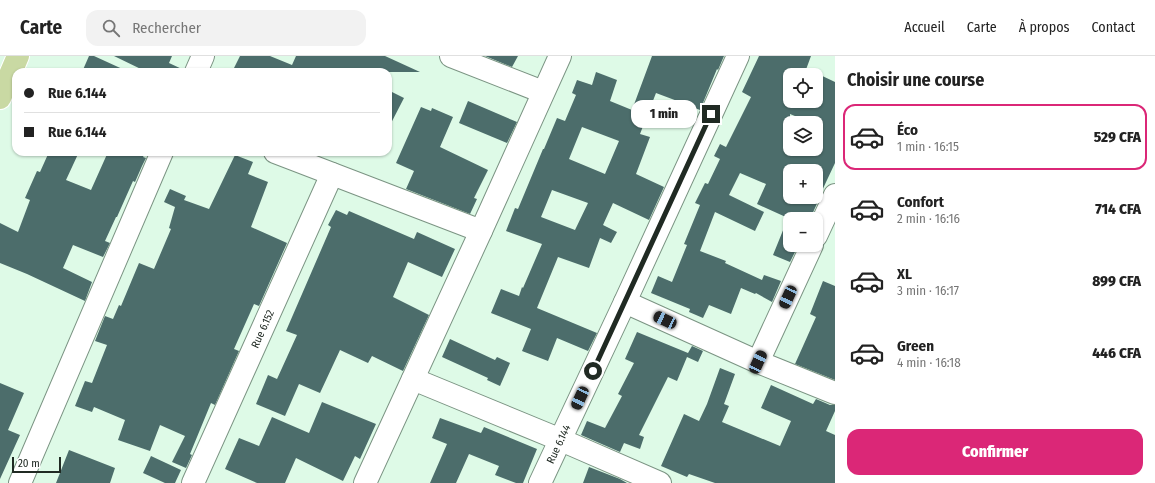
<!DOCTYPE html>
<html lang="fr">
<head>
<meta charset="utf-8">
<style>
  body { margin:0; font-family:"Fira Sans Condensed",sans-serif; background:#f2f2f2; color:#222; height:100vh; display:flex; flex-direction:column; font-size:15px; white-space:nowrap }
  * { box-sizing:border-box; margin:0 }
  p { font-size:13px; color:#767676 }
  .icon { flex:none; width:22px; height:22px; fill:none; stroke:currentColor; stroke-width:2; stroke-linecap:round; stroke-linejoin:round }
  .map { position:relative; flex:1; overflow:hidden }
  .sheet { display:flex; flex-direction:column; background:#fff; width:320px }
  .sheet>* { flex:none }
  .top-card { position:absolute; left:12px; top:12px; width:380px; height:88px; border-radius:12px; box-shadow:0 1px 3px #0004; display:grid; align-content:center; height:88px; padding:0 12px; background:#fff }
  .controls { position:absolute; left:783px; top:12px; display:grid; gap:8px }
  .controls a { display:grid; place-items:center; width:40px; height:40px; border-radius:8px; background:#fff; box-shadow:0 1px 3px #0004; font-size:20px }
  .scale { position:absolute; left:12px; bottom:10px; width:49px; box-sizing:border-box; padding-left:4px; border:2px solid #202a23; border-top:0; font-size:11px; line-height:14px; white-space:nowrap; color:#202a23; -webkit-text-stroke:3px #fff; paint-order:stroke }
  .end { position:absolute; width:18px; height:18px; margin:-9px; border:5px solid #202a23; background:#fff; box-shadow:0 0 0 2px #fff }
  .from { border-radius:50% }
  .bubble { position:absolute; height:28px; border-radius:12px; background:#fff; box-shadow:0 1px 3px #0004; font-size:13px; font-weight:800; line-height:28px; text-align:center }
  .car { position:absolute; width:12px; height:24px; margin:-12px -6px; border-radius:5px; box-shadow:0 0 3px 1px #0007; background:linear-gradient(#222 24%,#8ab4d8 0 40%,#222 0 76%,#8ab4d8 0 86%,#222 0) }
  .top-card b { display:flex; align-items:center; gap:14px; height:38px; font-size:15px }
  .top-card b+b { border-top:1px solid #e0e0e0 }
  .top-card i { width:10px; height:10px; background:#222 }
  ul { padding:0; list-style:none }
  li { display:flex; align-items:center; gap:12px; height:66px; margin:0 8px 6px; padding:0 4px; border:2px solid transparent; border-radius:12px }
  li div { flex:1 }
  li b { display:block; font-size:15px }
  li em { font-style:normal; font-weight:800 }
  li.on { border-color:#db2777 }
  li>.icon { width:36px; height:36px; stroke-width:1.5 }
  h2 { padding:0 12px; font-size:18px; line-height:48px }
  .action { display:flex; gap:8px; margin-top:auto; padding:8px 12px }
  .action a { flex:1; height:46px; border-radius:12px; background:#db2777; color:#fff; font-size:16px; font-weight:800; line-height:46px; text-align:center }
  header { display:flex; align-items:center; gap:24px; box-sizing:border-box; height:56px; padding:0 20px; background:#fff; border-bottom:1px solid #e0e0e0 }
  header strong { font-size:19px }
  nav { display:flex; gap:22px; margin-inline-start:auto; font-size:14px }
  .search { width:280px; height:36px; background:#f2f2f2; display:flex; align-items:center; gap:10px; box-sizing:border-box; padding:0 14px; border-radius:12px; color:#767676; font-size:15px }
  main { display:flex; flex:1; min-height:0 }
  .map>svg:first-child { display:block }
  .building { fill:#4c6d6b; fill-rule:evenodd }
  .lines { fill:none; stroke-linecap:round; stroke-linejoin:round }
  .minor-casing { stroke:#7b9483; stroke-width:24 }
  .major-casing { stroke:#fff; stroke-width:24 }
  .minor { stroke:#fff; stroke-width:22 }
  .major { stroke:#c9d9a3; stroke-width:22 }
  .route { stroke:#202a23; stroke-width:5 }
  .labels { text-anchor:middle; stroke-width:4; stroke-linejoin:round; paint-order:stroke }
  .street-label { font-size:11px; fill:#202a23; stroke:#fff }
</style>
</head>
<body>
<header>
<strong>Carte</strong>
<div class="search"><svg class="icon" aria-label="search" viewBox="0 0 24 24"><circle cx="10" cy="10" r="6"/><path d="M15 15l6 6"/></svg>Rechercher</div>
<nav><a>Accueil</a><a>Carte</a><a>À propos</a><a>Contact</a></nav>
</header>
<main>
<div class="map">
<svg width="835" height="427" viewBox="0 0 835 427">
  <rect width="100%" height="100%" fill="#defae7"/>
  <path class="building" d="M89,0H94L129,16H82Z
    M114,0H172L169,7L184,14V16H147Z
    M240,0H270L292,9L296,0H385L420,16H232Z
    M485,0H518L512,11Z
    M652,0H724L718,14L717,13L700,54L692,51L687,66L674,61L680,46L656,37L640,78L650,81L636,118L664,131L649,164L613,147L603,169L617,176L611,187L600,182L589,212L558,201L537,252L597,277L588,295L557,282L548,305L522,295L531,273L491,257L501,233L519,240L522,231L523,232L542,188L506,175L515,152L518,153L543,93H544L557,62L565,65L576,39L572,37L577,24L592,29L596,16L617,24L610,45L632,54ZM582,71L619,85L605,118L569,103ZM552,134L588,147L575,174L541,161Z
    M759,0H811L804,19H790V45H816V17L835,26V107L819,141H820L810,163H790V189L797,192L790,206L773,199L788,162L757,148L766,128L740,117L729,139L764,156L755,175L715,156L700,195L726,205L725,207L762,224L764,219L781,225L772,246L756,237L755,238L741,232L731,258L709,249L703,262L689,256L690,253L651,237L658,220L672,226L687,189L684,188L700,149L695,147L705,127L708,128L720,103L714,100L720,88L726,91L751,41L742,36ZM790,58L812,67H816V93H790ZM790,115H816V141H790Z
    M388,34L404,42L388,73Z
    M468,45L517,66L507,87L459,67Z
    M421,51L431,55L432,52L453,61L440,91L488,114L474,142L477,143L470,158L406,133L414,115L396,107Z
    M49,96H79L66,124L91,134L108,96H146L143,101L146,102L142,110L135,126L133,125L117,161H116L105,185L110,187L103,201L73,189L63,212L92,226L85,245L27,218L0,207V167L18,176L30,144L25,142L37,115L40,116Z
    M235,99L253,106L248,118L268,126L251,171L287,187L259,250L254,248L234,293L239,295L215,349L211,347L190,398L192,399L186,412L172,406L185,380L160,369L150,395L118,384L125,364L94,351L92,356L75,350L85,325L92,327L107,289L95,285L105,260L113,263L119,249L121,250L139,207L154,213L171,173L169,172L175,151L164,146L170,133L186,140L184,144L209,153Z
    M336,154L347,159L349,155L414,183L417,176L455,193L442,221L408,206L393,241L429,259L403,315L372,300L368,307L340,294L320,337L299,328L285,360L256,348L268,319L277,323L297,279L286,275L331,171L328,169Z
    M823,225L835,230V324L795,308L816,261L810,258Z
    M637,276L688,297L692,290L703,295L698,306L687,301L677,325L668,321L639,379L644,381L640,393L624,387L620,396L581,379L587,365L605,372L622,340L618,338L634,307L625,303Z
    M450,283L495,304L497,301L510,307L500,330L487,324L488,322L442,301Z
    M720,312L735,318L724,348L729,350L722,366L780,390L791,365L761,352L771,329L813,348L816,343L830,349H835V355L826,375L835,379V427H715L689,418L687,421L661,410L684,358L699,365L707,348Z
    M0,327L24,337L8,374L20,379L0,423Z
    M322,346L376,368L360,403L355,400L343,425L296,402L285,427H257L225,413L239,382L259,390L272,361L309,377Z
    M440,362L481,377L484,371L537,393L523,427H516L495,419L499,410L469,398L456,427H430L447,388L432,382Z
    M69,394L115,412L110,427H56Z
    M151,400L181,414L175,427H165L143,417Z
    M589,411L620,423L627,427H583Z"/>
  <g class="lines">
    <defs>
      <g id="minor">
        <path d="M451,0L543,36"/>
        <path d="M196,16L203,0"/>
        <path d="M275,96L481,175"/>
        <path d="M816,180L835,139"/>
        <path d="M625,246L758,306L835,337"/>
        <path d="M758,306L812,189"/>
        <path d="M413,323L561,384L660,427"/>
        <path d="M20,427L162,96"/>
        <path id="s1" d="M193,427L332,118"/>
        <path d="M365,427L481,175L560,0"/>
        <path id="s2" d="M540,427L625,246L738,0"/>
      </g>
      <path id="major" d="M0,42L18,0"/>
    </defs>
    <use href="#minor" class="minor-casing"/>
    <use href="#major" class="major-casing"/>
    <use href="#minor" class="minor"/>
    <use href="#major" class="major"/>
  </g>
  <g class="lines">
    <path class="route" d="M593,315L711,58"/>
  </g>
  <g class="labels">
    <g class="street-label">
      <text dy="4" stroke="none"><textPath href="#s1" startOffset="169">Rue 6.152</textPath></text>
      <text dy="4" stroke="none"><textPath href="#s2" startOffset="43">Rue 6.144</textPath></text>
    </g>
  </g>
</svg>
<div class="controls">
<a><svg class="icon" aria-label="locate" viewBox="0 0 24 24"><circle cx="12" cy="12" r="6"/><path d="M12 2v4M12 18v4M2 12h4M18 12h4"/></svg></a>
<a><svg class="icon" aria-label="layers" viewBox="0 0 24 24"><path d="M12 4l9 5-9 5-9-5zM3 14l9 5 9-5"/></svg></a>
<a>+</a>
<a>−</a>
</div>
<div class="scale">20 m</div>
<i class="end from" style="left:593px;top:315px"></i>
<i class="end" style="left:711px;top:58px"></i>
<div class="bubble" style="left:631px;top:44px;width:66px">1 min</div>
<i class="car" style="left:788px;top:241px;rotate:205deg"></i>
<i class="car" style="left:665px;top:264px;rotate:295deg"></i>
<i class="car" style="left:758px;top:306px;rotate:25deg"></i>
<i class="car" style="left:580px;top:342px;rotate:205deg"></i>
<div class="top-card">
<b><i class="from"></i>Rue 6.144</b>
<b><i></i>Rue 6.144</b>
</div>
</div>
<section class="sheet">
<h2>Choisir une course</h2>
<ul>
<li class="on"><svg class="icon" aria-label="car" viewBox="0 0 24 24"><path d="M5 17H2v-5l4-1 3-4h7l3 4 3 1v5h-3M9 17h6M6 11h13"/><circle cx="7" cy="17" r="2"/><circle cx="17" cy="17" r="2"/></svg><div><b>Éco</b><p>1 min · 16:15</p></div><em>529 CFA</em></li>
<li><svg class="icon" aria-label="car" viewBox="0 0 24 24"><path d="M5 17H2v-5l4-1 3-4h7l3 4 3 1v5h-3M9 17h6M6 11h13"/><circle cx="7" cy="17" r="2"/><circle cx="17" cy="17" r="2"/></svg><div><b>Confort</b><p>2 min · 16:16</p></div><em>714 CFA</em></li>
<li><svg class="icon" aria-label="car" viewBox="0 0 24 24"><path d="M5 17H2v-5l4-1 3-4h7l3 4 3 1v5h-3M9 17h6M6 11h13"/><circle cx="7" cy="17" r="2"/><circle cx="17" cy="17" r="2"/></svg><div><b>XL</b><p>3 min · 16:17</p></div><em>899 CFA</em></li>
<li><svg class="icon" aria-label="car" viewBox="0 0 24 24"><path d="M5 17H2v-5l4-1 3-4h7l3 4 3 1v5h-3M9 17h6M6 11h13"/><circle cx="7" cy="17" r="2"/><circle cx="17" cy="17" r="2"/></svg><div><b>Green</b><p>4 min · 16:18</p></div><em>446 CFA</em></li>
</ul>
<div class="action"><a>Confirmer</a></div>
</section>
</main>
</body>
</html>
